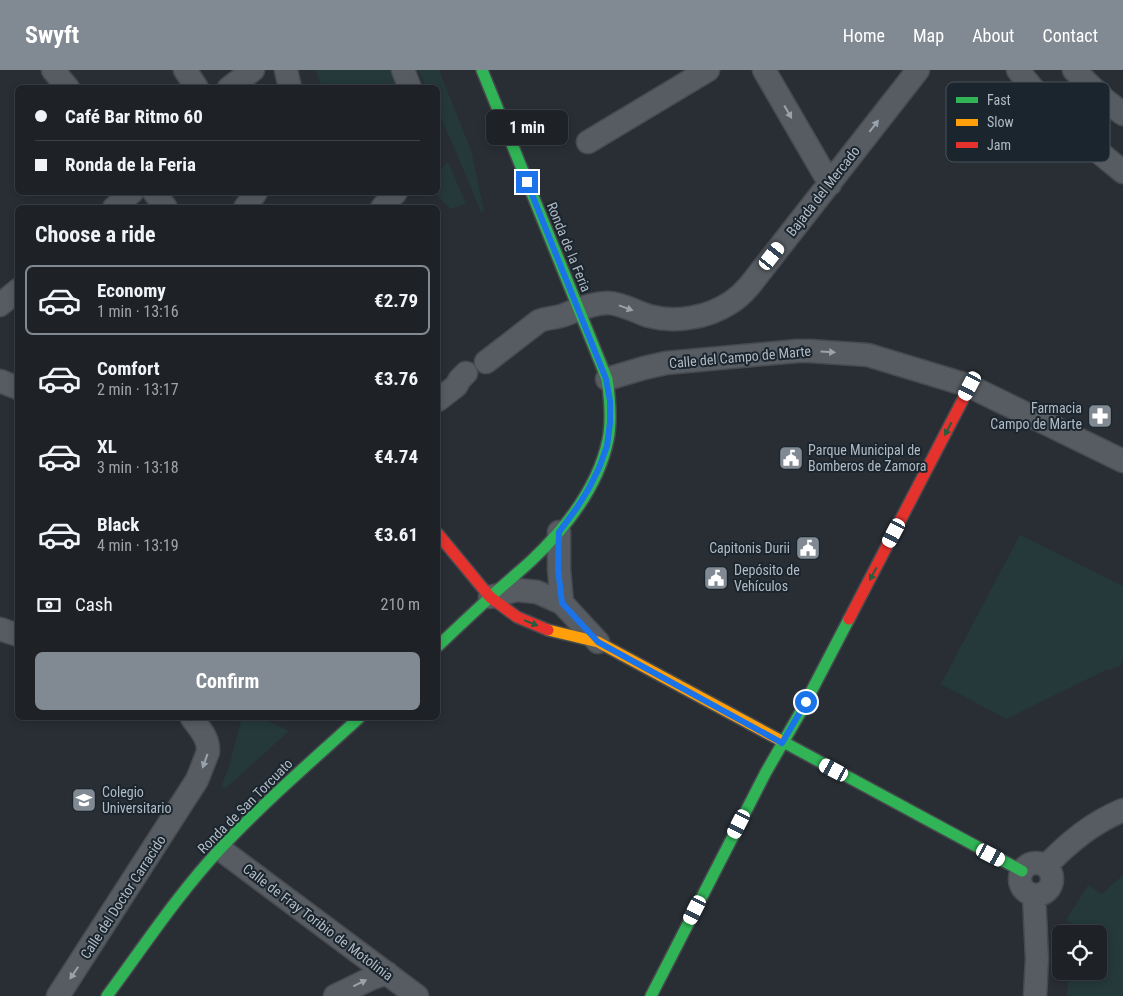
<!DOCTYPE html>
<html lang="en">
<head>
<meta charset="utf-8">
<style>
  body { margin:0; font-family:"Roboto Condensed",sans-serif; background:#2b2f33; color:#f1f3f6; height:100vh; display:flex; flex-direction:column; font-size:19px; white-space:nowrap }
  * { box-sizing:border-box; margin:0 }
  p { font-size:16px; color:#a1a4a7 }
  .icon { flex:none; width:28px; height:28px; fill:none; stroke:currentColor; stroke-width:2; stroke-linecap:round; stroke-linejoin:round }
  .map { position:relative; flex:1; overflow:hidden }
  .drawer { position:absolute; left:15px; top:135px; width:425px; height:515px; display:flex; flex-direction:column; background:#1e2227; border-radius:8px; box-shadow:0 2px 8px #0003,0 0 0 1px #3c3f44 }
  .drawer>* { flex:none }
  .top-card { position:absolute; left:15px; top:15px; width:425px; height:110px; border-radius:8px; box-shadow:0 2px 8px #0003,0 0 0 1px #3c3f44; display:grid; align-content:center; height:110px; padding:0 20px; background:#1e2227 }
  .buttons { position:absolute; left:1052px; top:855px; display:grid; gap:10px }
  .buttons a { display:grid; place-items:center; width:55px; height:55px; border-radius:8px; background:#1e2227; box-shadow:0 2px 8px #0003,0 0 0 1px #3c3f44; font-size:25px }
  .end { position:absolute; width:22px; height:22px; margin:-11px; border:6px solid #1a73e8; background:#fff; box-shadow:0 0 0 2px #fff }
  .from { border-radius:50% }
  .bubble { position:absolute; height:35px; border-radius:8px; background:#1e2227; box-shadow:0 2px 8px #0003,0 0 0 1px #3c3f44; font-size:16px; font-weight:700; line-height:35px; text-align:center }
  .car { position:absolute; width:15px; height:30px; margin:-15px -8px; border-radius:6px; box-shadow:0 0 4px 1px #0007; background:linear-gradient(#fff 24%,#345 0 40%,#fff 0 76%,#345 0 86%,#fff 0) }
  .top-card b { display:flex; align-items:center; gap:18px; height:48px; font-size:19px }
  .top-card b+b { border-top:1px solid #3c3f44 }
  .top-card i { width:12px; height:12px; background:#f1f3f6 }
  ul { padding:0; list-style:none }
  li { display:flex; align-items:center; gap:15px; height:70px; margin:0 10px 8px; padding:0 10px; border:2px solid transparent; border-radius:8px }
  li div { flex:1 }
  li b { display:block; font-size:19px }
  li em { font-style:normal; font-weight:700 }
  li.on { border-color:#818a92 }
  li>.icon { width:45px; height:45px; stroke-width:1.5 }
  h2 { padding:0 20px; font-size:22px; line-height:60px }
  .pay { display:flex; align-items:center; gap:12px; height:55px; padding:0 20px; font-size:19px }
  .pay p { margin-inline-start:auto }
  .button { display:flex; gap:10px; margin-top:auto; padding:10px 20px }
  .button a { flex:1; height:58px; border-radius:8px; background:#818a92; color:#fff; font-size:20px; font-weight:700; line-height:58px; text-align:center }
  header { display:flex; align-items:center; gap:30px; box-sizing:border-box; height:70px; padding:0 25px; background:#818a92; color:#fff }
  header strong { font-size:24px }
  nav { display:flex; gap:28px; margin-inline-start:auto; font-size:18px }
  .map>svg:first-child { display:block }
  .green { fill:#25393a }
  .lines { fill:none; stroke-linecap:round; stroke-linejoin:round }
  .street-casing { stroke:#464a4f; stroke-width:25 }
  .fast-casing { stroke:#464a4f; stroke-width:14 }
  .slow-casing { stroke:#464a4f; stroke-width:14 }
  .jam-casing { stroke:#464a4f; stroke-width:14 }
  .street { stroke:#575c62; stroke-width:22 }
  .fast { stroke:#30b455; stroke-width:11 }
  .slow { stroke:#ff9f0a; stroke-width:11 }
  .jam { stroke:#e5322d; stroke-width:11 }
  .oneway { fill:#9aa3ac }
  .oneway2 { fill:#235e3e }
  .route { stroke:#1a73e8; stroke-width:6 }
  .labels { text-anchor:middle; stroke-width:4; stroke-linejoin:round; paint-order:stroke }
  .street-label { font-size:14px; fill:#b1bbc5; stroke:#1b252e }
  .poi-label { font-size:14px; fill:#b1bbc5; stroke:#1b252e; text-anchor:start }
  .key { fill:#1b252e; stroke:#48525b; stroke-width:1 }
  .key-label { font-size:14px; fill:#b1bbc5 }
</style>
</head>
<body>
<header>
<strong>Swyft</strong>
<nav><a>Home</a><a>Map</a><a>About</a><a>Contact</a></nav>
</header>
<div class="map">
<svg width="1123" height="926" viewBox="0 0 1123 926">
  <rect width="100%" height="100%" fill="#282e34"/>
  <path class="green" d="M316,0H395L400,17H322Z
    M418,0H439L471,80L484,141L481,142L453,75L438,41V18L426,17Z
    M448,92L466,134L451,139L435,123L438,122V102Z
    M1020,465L1123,516V590L1120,596L1109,600L1108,599L1006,649L941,614Z
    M242,648H261L289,661L226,718L221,717L228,700Z
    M1123,805V926H1067L1068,901H1099V864H1078L1080,859L1066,850L1088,815L1102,824Z"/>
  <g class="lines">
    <defs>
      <path id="street" d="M53,0L68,18
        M185,0L197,18
        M286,0L290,18
        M403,0L410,18
        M764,0L830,114
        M1018,0C1048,40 1085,71 1123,102
        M1074,0L1104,29L1123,44
        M229,18L253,0
        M588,72L708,0
        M154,122L166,138
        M114,138L132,122
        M245,138L256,122
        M382,138L396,122
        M0,235L18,220
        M486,292L539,251C546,248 554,248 561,246C576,241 593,232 609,233C623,234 636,242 649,246C675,253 707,248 730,233C738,228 744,222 750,215L918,0
        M607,309L644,298L666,293L797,281H810L868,285L967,315L1123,391
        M0,311L18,318
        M438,330L456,316L460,309L466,303
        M559,462V499L562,533
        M490,527L517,520L537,522L562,533L598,572
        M0,559L18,565
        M220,779L417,926
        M1020 809a16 16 0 1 1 32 0a16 16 0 1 1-32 0Z
        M1046,796C1069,772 1092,753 1123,740
        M1034,825L1037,889L1035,926
        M58,926L197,710L208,682C209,668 199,658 192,648
        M335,926L370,909L387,903"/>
      <path id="fast" d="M438,576C457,558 477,539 497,521C508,511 520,501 531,491C565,459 598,417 608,370C612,350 610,329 607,309L482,0
        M778,669L1022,801
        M107,926C144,876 178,824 221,778C264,732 312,691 359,648
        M651,926L766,702L800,643L849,549"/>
      <path id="slow" d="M548,560L598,572L778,669"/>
      <path id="jam" d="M438,464L490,527L517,547L548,560
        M849,549L970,316"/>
    </defs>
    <use href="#street" class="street-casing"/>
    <use href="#fast" class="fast-casing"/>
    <use href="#slow" class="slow-casing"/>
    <use href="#jam" class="jam-casing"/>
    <use href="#street" class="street"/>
    <use href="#fast" class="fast"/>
    <use href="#slow" class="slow"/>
    <use href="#jam" class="jam"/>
  </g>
  <defs><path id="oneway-solid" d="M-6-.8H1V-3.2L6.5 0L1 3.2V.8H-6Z" transform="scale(1.25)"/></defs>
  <g class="oneway">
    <use href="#oneway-solid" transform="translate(788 42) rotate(60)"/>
    <use href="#oneway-solid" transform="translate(874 56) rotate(-52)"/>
    <use href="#oneway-solid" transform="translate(626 238) rotate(20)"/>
    <use href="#oneway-solid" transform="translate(828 282) rotate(4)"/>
    <use href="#oneway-solid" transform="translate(205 691) rotate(110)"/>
    <use href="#oneway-solid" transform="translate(74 903) rotate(124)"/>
    <use href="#oneway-solid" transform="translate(360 913) rotate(-26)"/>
  </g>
  <g class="oneway2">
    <use href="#oneway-solid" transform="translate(948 359) rotate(117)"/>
    <use href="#oneway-solid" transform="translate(873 504) rotate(118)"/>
    <use href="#oneway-solid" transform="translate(531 553) rotate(22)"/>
  </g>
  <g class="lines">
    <path class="route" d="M527,112L606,309L610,331V353L607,376L599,398L588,420L576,439L559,462L558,499L562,533L598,572L782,673L806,632"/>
  </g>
  <defs>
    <symbol id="pharmacy-square" viewBox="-11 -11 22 22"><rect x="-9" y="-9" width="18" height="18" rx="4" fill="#818a92" stroke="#1b252e"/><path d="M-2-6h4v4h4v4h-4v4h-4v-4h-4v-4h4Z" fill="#fff"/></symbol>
    <symbol id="civic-square" viewBox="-11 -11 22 22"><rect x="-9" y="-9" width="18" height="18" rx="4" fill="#818a92" stroke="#1b252e"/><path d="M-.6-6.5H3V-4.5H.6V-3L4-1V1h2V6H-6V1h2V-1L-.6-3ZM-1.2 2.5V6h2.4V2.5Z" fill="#fff"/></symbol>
    <symbol id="university-square" viewBox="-11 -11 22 22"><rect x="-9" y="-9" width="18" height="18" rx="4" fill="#818a92" stroke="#1b252e"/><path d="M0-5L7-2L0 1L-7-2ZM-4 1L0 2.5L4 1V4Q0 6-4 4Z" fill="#fff"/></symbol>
  </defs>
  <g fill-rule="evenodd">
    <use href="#pharmacy-square" x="1086" y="332" width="28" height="28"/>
    <use href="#civic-square" x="777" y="374" width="28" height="28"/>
    <use href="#civic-square" x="794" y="464" width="28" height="28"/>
    <use href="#civic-square" x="702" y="494" width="28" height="28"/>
    <use href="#university-square" x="70" y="716" width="28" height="28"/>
  </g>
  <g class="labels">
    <g class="street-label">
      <text transform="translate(823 121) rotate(-52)" y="5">Bajada del Mercado</text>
      <text transform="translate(569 177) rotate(68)" y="5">Ronda de la Feria</text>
      <text transform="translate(740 287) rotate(-5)" y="5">Calle del Campo de Marte</text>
      <text transform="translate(245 736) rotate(-45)" y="5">Ronda de San Torcuato</text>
      <text transform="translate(123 827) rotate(-57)" y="5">Calle del Doctor Carracido</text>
      <text transform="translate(318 852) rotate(37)" y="5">Calle de Fray Toribio de Motolinia</text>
    </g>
    <g class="poi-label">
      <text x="1082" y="343" text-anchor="end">Farmacia<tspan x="1082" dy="16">Campo de Marte</tspan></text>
      <text x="808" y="385">Parque Municipal de<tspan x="808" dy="16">Bomberos de Zamora</tspan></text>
      <text x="790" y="483" text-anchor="end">Capitonis Durii</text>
      <text x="734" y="505">Depósito de<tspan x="734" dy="16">Vehículos</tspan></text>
      <text x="102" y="727">Colegio<tspan x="102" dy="16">Universitario</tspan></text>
    </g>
  </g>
  <rect x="946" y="12" width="164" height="80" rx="8" class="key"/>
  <rect x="956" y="27" width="22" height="6" fill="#30b455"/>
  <rect x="956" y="49" width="22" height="7" fill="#ff9f0a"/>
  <rect x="956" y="72" width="22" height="6" fill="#e5322d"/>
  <g class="key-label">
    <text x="987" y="35">Fast</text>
    <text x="987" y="57">Slow</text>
    <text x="987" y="80">Jam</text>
  </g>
</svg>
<div class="buttons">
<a><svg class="icon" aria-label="locate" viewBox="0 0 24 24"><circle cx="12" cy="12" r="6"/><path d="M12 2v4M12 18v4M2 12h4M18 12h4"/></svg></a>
</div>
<i class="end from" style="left:806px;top:632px"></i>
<i class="end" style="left:527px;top:112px"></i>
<div class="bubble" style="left:486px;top:40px;width:82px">1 min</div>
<i class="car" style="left:772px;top:186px;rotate:38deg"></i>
<i class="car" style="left:970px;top:316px;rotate:208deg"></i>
<i class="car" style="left:894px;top:463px;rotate:208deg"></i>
<i class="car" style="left:834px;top:700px;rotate:298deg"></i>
<i class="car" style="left:739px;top:754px;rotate:207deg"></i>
<i class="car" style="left:991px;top:785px;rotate:118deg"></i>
<i class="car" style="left:695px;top:840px;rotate:207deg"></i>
<div class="top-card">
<b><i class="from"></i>Café Bar Ritmo 60</b>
<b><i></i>Ronda de la Feria</b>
</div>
<section class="drawer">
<h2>Choose a ride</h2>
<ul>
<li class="on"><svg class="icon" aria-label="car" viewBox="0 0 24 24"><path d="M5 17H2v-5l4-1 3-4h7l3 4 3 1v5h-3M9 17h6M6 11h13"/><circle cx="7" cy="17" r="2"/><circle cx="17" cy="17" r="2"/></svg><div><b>Economy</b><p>1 min · 13:16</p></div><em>€2.79</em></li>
<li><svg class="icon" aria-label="car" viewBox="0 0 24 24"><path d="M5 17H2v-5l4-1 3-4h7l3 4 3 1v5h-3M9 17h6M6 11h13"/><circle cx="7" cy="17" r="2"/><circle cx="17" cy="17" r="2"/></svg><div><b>Comfort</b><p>2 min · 13:17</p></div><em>€3.76</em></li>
<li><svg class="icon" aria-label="car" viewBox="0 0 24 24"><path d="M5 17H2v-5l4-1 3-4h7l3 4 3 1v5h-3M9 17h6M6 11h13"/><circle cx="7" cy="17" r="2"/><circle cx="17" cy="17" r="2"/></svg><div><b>XL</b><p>3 min · 13:18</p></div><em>€4.74</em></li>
<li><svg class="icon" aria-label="car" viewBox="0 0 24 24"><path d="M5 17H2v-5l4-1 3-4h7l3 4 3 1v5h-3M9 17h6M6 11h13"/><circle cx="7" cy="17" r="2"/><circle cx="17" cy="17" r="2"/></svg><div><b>Black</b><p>4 min · 13:19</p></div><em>€3.61</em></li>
</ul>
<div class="pay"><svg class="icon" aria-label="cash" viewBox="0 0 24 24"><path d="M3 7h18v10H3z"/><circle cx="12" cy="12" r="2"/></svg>Cash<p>210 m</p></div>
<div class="button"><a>Confirm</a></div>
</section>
</div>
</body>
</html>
